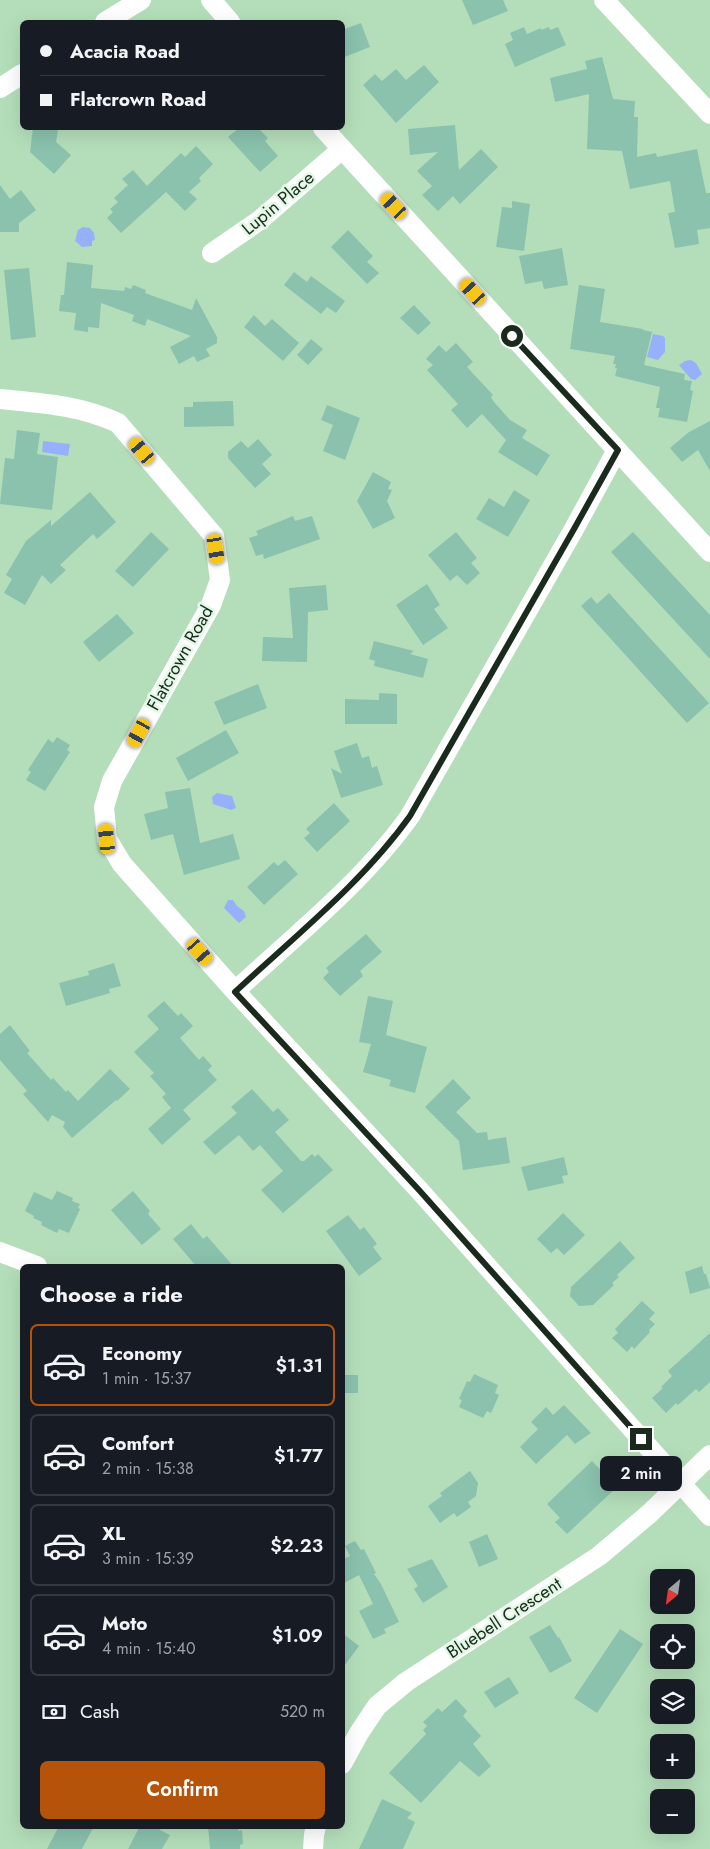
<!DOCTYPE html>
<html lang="en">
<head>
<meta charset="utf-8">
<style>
  body { margin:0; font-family:Jost,sans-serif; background:#20242c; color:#f1f3f6; height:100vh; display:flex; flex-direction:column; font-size:19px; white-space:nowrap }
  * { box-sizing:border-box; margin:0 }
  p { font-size:16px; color:#9ea1a6 }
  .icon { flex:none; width:28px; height:28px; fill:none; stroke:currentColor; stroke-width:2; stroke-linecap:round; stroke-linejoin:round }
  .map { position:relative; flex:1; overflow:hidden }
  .sheet { position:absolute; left:20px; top:1264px; width:325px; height:565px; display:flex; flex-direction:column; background:#171b24; border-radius:8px; box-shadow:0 5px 20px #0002 }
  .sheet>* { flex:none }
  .top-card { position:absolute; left:20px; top:20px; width:325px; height:110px; border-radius:8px; box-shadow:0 5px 20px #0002; display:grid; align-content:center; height:110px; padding:0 20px; background:#171b24 }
  .needle { width:32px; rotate:209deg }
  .fabs { position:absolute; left:650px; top:1569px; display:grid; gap:10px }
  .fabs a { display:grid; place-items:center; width:45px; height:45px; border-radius:8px; background:#171b24; box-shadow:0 5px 20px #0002; font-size:25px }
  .end { position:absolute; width:22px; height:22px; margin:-11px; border:6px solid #1a2b1d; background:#fff; box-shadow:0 0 0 2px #fff }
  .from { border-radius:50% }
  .bubble { position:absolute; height:35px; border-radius:8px; background:#171b24; box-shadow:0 5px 20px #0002; font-size:16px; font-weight:600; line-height:35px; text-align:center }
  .car { position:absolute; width:15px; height:30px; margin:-15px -8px; border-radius:6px; box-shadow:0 0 4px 1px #0007; background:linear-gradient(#f5c518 24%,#345 0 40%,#f5c518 0 76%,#345 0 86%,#f5c518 0) }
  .top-card b { display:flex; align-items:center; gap:18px; height:48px; font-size:19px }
  .top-card b+b { border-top:1px solid #363941 }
  .top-card i { width:12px; height:12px; background:#f1f3f6 }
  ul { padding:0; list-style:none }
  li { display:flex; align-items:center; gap:15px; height:82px; margin:0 10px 8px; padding:0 10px; border:2px solid #363941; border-radius:8px }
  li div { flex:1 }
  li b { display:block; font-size:19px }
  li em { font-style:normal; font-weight:600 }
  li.on { border-color:#b45309 }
  li>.icon { width:45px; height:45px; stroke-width:1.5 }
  h2 { padding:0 20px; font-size:22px; line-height:60px }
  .pay { display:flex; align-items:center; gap:12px; height:55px; padding:0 20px; font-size:19px }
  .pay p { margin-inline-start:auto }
  .action { display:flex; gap:10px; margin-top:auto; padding:10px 20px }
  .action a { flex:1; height:58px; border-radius:8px; background:#b45309; color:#fff; font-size:20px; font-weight:600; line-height:58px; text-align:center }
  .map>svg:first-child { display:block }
  .water { fill:#96b0fc }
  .building { fill:#8ac2ad }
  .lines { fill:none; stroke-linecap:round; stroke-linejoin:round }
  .minor { stroke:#fff; stroke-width:20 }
  .route { stroke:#1a2b1d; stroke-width:6 }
  .labels { text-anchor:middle; stroke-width:5; stroke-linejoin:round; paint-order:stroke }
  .street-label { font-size:18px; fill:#1a2b1d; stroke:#e3f8e6 }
</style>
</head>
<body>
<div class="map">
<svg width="710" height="1849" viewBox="0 0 710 1849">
  <rect width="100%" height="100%" fill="#b4deba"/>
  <path class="water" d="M83,227L90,228L94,233L95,240L92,241V246L82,247L75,241L78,230Z
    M653,334L663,336L665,338V352L658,360L647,357Z
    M691,360L696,363L702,374L695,380L691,379L679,365L685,361Z
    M43,441L70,444L68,456L42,452Z
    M217,793L232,796L236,808L231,810L213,804L212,797Z
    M228,900H233L237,906L244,911L246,917L239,923L224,908Z"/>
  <path class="building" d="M462,0H503L508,11L473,25Z
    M361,23L370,47L342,58V30Z
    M524,27L527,34L541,28V30L549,27L550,30L558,27L566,45L515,67L505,44L513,40L510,33Z
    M602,57L613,99L635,101L634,117H638L637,157L656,153L657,157L697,149L706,193H710V228L697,230L699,244L675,248L668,213L675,212L670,181L630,189L622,151L587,149L589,94L555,102L550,78L587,69L585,61Z
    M424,65L439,82L396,123L363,85L375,74L382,81L396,69L406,80Z
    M455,125L459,170L481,149L498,167L460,204L453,196L438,211L422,195L432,186L417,171L438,152L410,155L408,129Z
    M33,128H54V130H58L56,142L71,155L54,174L30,152Z
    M239,128H258L268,138L265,141L278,156L260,172L228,137Z
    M196,146L213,164L199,178L201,181L189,192L197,199L185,211L166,192L121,233L107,218L113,212L110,209L118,202L114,198L128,185L122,179L133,170L147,186L181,153L185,157Z
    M0,185L10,199L21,190L36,210L19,223V232H0Z
    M512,201L530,204L524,251L496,247L502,207L512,208Z
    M348,230L373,256L367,262L379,273L367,284L331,247Z
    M562,248L568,285L544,289L542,281L525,284L519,256Z
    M67,262L93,265L91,288L124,291L125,287L131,289L133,285L146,290L145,293L192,310L196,298L217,337V343L206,349L210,356L197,362L194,356L179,364L170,347L191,336L147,319L145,326L132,321L134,315L101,303L99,328L88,327V332L74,330L76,313L59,311L61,295H64Z
    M29,268L36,337L11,340L4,270Z
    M294,272L307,282L311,276L345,301L336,313L327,307L321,314L284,285Z
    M579,285L605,289L600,322L643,329V330L652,332L644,365L685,374L684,380L692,381L690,390L693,391L687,422L658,417L660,408H656L660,387L615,376L617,368H615L616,364H613L615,356L570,349Z
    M414,305L431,323L418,335L400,318Z
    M254,315L265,326L272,319L299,343L283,361L244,327Z
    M311,339L323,349L308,365L297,355Z
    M456,343L473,362L467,367L493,395L491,397L494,402L510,420L527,430L522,438L550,455L537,476L498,452L506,440L482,414L467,428L451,410L458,404L427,370L433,365L426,359L439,345L446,352Z
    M233,401L234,426L184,427V407H193V402Z
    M327,405L360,418L345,460L323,451L333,425L321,420Z
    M710,421V471L698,450L682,462L670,448L689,432Z
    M17,430L40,433L37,454L58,457L52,510L0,504L5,458L14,459Z
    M258,439L272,455L262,464L271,474L255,488L228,458V452L241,441L248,448Z
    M373,472L391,482L388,489L392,490L387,501L395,518L373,529L357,501Z
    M514,490L530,500L508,537L476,519L489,498L504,507Z
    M90,492L116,522L97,539L93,534L60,565L66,570L51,584L42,575L25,605L4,593L12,579L6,575L26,541L51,520V526Z
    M293,516L295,521L312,516L320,539L264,559L263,554L256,556L249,538L258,535L256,531Z
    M151,532L169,549L133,587L115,571Z
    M456,532L477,558L471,563L480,573L467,585L457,575L450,581L428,555Z
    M633,532L710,615V659L611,552Z
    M427,584L440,605L434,609L448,628L423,645L396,605Z
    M326,585L328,610L308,612L307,662L262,661L263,637L293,638L289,588Z
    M609,593L709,703L687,723L581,606L591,597L597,604Z
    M117,614L134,633L99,662L83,642Z
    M374,641L414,651L410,654L428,659L423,678L374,666L375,661L369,659Z
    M258,684L267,708L224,725L214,702Z
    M379,693L397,694V724H345V699L379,700Z
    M226,730L239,753L188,781L176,758Z
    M57,737L70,745L67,750L70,752L45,791L26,780L31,772L28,770L48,739L53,743Z
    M357,743L362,758L369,756L372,768L377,766L383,785L341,798L331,768L342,774L334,751Z
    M190,788L200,843L233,834L240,859L184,875L173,834L151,840L144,814L168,808L165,792Z
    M334,803L350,821L317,852L304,838L310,833L306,829Z
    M285,860L298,874L264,905L247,887L274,862L278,866Z
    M366,934L382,952L360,971L363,976L340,996L323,978L329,972L326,968Z
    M114,963L121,986L109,989L110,993L66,1006L59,983L89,975L88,971Z
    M368,996L393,1001L386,1035L427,1047L415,1093L389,1086L391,1080L363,1072L371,1044L359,1042Z
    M164,1001L178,1016L181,1013L193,1026L180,1038L199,1060L203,1056L212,1066L208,1070L217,1080L183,1110L191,1119L162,1145L148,1129L171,1108L162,1097L166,1094L150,1076L154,1073L134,1052L159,1029L147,1016Z
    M10,1025L30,1051L27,1053L51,1080L53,1078L66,1092L68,1090L78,1101L110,1069L130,1089L117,1101L116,1100L72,1138L63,1127L65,1122L52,1115L48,1122L23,1094L27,1091L0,1060V1034Z
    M453,1079L471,1098L456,1112L477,1133L487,1132L488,1140L506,1137L510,1163L463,1170L459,1141L425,1107Z
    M252,1089L273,1112L278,1108L289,1120L275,1132L301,1161H304L312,1154L315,1157L318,1154L333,1170L283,1213L261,1190L283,1171L260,1145L253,1151L239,1135L215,1155L203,1142L237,1113L231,1107Z
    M564,1157L568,1175L562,1176L564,1183L528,1191L521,1167Z
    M57,1191L73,1198L72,1201L80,1204L78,1208L80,1209L69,1233L59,1229L57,1233L41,1225L42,1222L33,1218L34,1216L25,1211L34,1192L52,1200Z
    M133,1191L150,1211L148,1214L161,1229L142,1245L111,1210Z
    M563,1213L585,1235L564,1255L557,1248L551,1253L537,1239Z
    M348,1215L360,1230L364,1227L377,1244L373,1247L382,1259L359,1276L326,1231Z
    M191,1224L203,1239L207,1236L233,1266H196L173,1239Z
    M620,1241L635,1258L617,1275L619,1277L612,1283L614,1285L593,1305L579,1306L570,1296L571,1287Z
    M702,1266L704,1274H706L710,1288L690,1294L685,1272Z
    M642,1301L655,1313L649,1319L655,1324L649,1330L650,1332L634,1349L632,1346L627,1352L612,1338L618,1333L615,1329Z
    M710,1333V1382L699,1392L696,1389L678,1405L676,1403L666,1413L652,1398L663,1388L661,1387L672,1376L668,1371Z
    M474,1374L498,1385L495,1393L499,1395L491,1413L487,1411L483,1418L459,1407L462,1400L459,1399L467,1381L470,1382Z
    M342,1375H358V1393H342Z
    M564,1405L591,1433L575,1444L567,1435L536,1464L520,1447L538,1429L531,1422L546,1407L553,1415Z
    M592,1461L617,1487L567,1534L555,1522L560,1518L547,1504Z
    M470,1471L478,1483L476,1496L468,1502L471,1507L457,1517L454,1513L440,1523L428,1506L442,1496L440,1493Z
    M487,1534L498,1559L479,1567L469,1542Z
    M355,1541L361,1550L364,1549L376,1573L374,1574L381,1584L399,1622L384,1629L386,1633L373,1639L359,1611L373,1604L359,1575L342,1584V1560L350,1556L345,1546Z
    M432,1559L448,1587L423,1603L414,1589L418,1586L407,1569Z
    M550,1625L558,1638L559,1637L572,1661L550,1673L529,1637Z
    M620,1629L643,1644L597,1713L574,1698Z
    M342,1633L359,1646L342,1669Z
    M509,1677L519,1693L495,1708L484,1692Z
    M456,1699L467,1711L463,1716L481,1736L473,1744L491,1766L479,1777L460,1761L421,1803L389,1773L426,1734L423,1730L427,1726L423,1722L438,1708L442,1712Z
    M382,1799L412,1813L407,1818L415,1822L403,1849H359Z
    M59,1826H94L82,1849H47Z
    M140,1826H162L160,1830L170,1835L162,1849H128Z
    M208,1826H237L239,1831L242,1830L243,1844L240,1845V1849H210Z"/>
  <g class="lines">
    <path class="minor" d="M211,0L230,22
      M604,0L710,114
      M105,22L141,0
      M0,88L22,74
      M323,128L710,552
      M212,253L260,220L342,149
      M0,399C41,403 80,405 118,423L214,536L220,580L211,605L112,781L104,807L107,839L122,864L235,991L419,1190L710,1516
      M235,991C295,936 363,882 410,816L574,529L617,450
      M0,1252L37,1266
      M342,1764L359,1733L377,1706L406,1682L599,1556L649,1514L710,1455
      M313,1849L314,1835L316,1826"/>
  </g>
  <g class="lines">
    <path class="route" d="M512,336L618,450L574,529L410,816C363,882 295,936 235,992L419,1190L641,1439"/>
  </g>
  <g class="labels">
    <g class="street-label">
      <text transform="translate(278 203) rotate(-40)" y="6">Lupin Place</text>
      <text transform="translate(180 658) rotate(-61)" y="6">Flatcrown Road</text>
      <text transform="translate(504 1618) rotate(-33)" y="6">Bluebell Crescent</text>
    </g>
  </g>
</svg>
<div class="fabs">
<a><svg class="needle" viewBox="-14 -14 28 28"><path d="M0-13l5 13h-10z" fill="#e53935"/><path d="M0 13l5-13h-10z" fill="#9ea1a6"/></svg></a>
<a><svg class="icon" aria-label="locate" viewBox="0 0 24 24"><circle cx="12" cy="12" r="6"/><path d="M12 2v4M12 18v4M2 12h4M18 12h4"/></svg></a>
<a><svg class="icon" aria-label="layers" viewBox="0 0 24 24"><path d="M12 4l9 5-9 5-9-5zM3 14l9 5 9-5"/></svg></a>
<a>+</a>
<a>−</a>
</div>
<i class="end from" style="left:512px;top:336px"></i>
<i class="end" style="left:641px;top:1439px"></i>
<div class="bubble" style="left:600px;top:1456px;width:82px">2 min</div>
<i class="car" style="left:394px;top:206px;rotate:317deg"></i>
<i class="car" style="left:473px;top:292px;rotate:318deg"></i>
<i class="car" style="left:142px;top:451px;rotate:320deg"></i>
<i class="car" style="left:216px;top:549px;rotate:171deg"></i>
<i class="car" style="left:139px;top:733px;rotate:209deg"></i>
<i class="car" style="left:107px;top:839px;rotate:354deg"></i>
<i class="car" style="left:200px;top:952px;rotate:139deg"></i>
<div class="top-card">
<b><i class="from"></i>Acacia Road</b>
<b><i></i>Flatcrown Road</b>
</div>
<section class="sheet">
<h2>Choose a ride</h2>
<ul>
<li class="on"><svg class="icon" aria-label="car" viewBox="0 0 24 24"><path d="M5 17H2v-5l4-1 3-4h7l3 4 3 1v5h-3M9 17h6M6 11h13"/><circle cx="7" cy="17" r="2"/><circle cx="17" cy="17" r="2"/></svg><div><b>Economy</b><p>1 min · 15:37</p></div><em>$1.31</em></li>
<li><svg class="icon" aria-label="car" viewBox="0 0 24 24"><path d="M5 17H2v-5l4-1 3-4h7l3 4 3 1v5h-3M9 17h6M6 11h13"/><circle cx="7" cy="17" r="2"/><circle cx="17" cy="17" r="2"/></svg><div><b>Comfort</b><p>2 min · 15:38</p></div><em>$1.77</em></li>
<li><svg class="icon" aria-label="car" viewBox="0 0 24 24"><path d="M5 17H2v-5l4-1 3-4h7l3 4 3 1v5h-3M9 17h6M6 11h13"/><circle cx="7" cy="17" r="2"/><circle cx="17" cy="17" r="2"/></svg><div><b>XL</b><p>3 min · 15:39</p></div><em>$2.23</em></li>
<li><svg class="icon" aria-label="car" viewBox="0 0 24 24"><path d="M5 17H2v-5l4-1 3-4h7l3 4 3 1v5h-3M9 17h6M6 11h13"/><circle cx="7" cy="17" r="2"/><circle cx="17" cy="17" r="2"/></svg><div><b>Moto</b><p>4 min · 15:40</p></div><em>$1.09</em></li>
</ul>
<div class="pay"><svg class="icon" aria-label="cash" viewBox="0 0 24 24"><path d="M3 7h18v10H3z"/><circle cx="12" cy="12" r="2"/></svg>Cash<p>520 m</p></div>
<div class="action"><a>Confirm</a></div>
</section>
</div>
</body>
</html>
